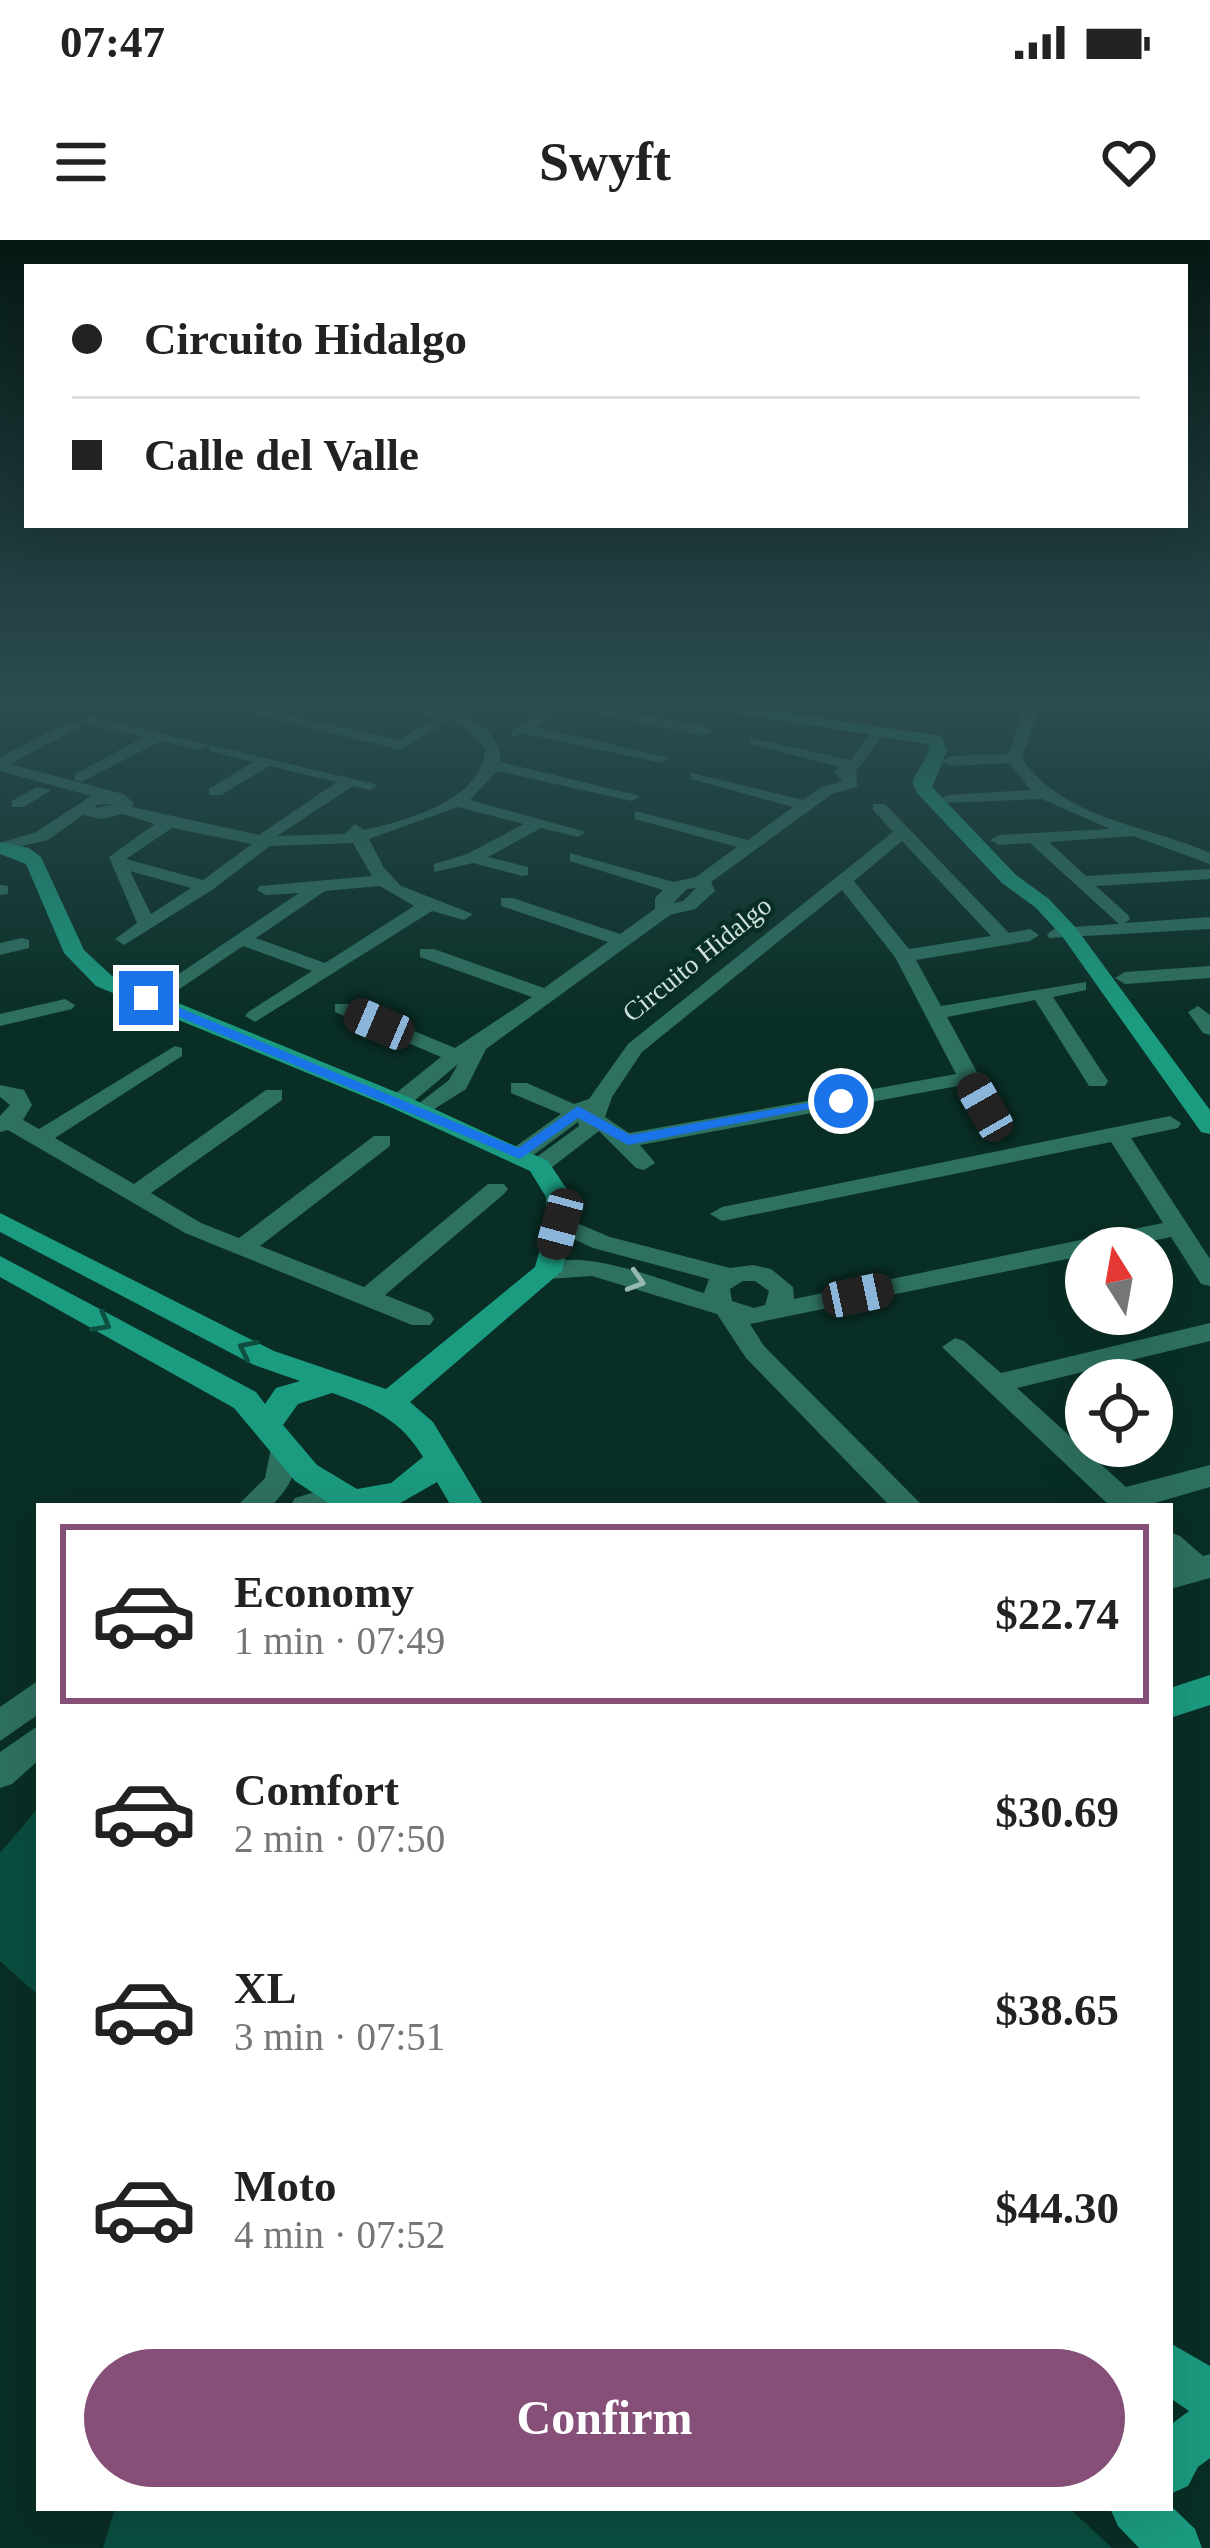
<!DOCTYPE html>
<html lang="en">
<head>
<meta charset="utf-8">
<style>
  body { margin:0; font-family:Georgia,serif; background:#f6f6f6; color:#222; height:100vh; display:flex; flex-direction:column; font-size:45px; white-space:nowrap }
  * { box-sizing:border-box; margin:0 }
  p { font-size:39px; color:#767676 }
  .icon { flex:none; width:66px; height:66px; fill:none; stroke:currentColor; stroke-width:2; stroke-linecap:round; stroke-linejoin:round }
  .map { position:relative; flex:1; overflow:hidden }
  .details { position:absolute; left:36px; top:1263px; width:1137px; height:1008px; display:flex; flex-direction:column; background:#fff; border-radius:0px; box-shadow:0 12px 48px #0002 }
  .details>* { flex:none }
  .top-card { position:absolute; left:24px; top:24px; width:1164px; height:264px; border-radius:0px; box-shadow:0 12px 48px #0002; display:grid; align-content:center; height:264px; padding:0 48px; background:#fff }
  .needle { width:78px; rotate:349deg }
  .tools { position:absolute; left:1065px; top:987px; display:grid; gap:24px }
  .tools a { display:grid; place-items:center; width:108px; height:108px; border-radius:50%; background:#fff; box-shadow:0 12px 48px #0002; font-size:60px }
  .end { position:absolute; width:54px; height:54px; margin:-27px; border:15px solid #1a73e8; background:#fff; box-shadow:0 0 0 6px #fff }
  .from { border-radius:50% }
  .car { position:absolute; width:36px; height:72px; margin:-36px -18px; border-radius:15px; box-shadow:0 0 9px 3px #0007; background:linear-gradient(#222 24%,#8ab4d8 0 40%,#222 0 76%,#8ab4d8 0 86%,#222 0) }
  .top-card b { display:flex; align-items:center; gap:42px; height:114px; font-size:45px }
  .top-card b+b { border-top:3px solid #e0e0e0 }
  .top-card i { width:30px; height:30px; background:#222 }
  ul { padding:21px 0 0; list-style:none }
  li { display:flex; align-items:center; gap:36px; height:180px; margin:0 24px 18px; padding:0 24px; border:6px solid transparent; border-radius:0px }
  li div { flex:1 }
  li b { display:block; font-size:45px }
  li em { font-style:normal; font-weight:800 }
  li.current { border-color:#854f78 }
  li>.icon { width:108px; height:108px; stroke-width:1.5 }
  .cta { display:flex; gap:24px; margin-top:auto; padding:24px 48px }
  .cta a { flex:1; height:138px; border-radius:72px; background:#854f78; color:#fff; font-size:48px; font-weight:800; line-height:138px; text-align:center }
  .status { display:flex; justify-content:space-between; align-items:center; height:84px; padding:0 60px; background:#fff; direction:ltr }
  .status svg { height:33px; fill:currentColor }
  header { display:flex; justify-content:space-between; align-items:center; height:156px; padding:0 48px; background:#fff; font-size:54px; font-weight:800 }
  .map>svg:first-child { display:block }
  .green { fill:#094e3f }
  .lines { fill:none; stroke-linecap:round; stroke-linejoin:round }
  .street { fill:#2e7160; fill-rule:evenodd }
  .secondary { fill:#1b9b80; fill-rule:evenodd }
  .oneway { stroke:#96bab0 }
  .oneway2 { stroke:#0e4f40 }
  .route { fill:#1a73e8 }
  .labels { text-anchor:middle; stroke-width:9; stroke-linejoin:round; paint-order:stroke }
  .far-street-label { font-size:27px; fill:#cee1db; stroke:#092e25 }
</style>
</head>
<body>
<div class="status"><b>07:47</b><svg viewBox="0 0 49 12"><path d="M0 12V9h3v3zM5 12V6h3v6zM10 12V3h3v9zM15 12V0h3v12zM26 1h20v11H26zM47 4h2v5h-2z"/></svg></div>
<header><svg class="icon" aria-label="menu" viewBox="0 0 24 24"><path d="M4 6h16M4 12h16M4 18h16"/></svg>Swyft<svg class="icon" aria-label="heart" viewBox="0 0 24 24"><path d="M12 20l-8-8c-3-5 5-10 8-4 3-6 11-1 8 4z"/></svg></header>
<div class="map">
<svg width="1210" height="2308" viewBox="0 0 1210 2308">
  <rect width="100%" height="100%" fill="#092e25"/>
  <path class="green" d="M39,1567V1756L0,1721V1613Z
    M115,2268H1069L1112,2308H103Z"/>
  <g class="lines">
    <path class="street" d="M0,459H9L0,465Z
      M201,459H219L220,461L213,465Z
      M379,459H404L445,470L462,459H479L459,474C480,479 501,500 501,522L640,556L632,561L497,531L470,560L586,592L578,597L541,588L488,617L528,627V635L522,636L473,623L434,632V624L467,614L524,584L458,567L369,599L384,628L401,646L473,674L464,680L432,671L255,782L245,776L248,772L312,731L243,706L178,750L161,746L299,653L266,655L257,650L260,646L372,636L353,603L270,606L212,650L124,705L115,699L137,683L109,617L155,584L123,574L101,579L83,575L48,600L0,611V603L36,592L91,556L0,531V517L73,480L81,485L78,488L10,524L123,554L134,563L132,567L259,595L337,542L269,526L221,555H209V549L253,522L210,511V505L378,545L370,550L353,546L277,596L345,594L355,584L364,590C406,581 485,559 485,508L460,483L449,480L401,510L225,467L232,463L399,500L435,477ZM116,564L95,568L97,565ZM172,588L252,604L203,640L126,619ZM130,631L191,648L151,674ZM380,646L414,666L325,723L256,698L325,651Z
      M558,459H575L537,487L670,518L662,523L527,494L512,497V491Z
      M888,459H931L971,468L964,472Z
      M1028,459H1042L1022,518C1062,579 1147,585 1210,613V624L1133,596L1049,602L1086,636L1210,629V639L1096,646L1128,675L1130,679L1125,683L1210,677V689L1049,698L1047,694L1056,688L1119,684L1030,603L999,605L990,600L999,595L1110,589L1042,559L941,563L939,560L947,555L1031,550L1009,523L950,526L942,521L950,516L1008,514Z
      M600,467L705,486L713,491L705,496L595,474L593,471Z
      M88,476L208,505L200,510L161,501L81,542L75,540V534L144,497L83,483L81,480Z
      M869,494L882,497L856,531L857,547L832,554L711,642L715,651L695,669L670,675L486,809L466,849L420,878L409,871L449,840L458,824L407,867H391V857L441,817L335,772V764H349L455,808L532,757L420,717V709H434L544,748L608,702L501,666V658H513L620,694L655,669V658L663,650L570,621V613L674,642L696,637L737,607L635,579V571L748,600L793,567L691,539V533L803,560L820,548L842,541L834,532L840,527L750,504V498L851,520ZM696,648L683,661L673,663L687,649Z
      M37,547L51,550L24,567H12V561Z
      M873,564H885L1009,693L1030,689L1039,695L1030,701L916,720L941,766L1086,742V750L1053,757L1108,841L1105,846H1089L1035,760L947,777L996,867L993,872H977L963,845L640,905L655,923L644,930L636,928L599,891L547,931H531V921L579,886L578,882L528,919H512V909L561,874L511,853V843H527L574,864L589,859L628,804L893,592L873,570ZM902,601L991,696L909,709L854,641ZM842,650L895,717L956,834L629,893L605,877L612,857L642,812Z
      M0,645L8,646V654L0,655Z
      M22,698L29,700V708L0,715V703Z
      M1210,726V738L1125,744L1115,738L1125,732Z
      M65,759L75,765L72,769L0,786V774Z
      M1198,766L1210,775V795L1203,793L1188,772Z
      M175,806L182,808V816L55,898L134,944L266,850H282V860L151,953L201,983L239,998L374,896H390V906L260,1006L364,1047L488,944H504L508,949L504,954L385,1055L430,1073L434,1079L430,1085H412L185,993L8,890L0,892V876L10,865L0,857V845L24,850L32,865L23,880L39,889Z
      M1170,876L1181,883L1178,888L1131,898L1210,1019V1046L1201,1044L1171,997L1117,1008H1086V1015L750,1084L764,1106L923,1266H890L746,1118L717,1074L592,1036L548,1039L536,1031C567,1000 666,1042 704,1053L709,1039L593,1008L552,989L548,984L552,979L560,976L610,997L730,1028L753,1025L771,1029L793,1047L794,1059L1163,983L1111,902L722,981L710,974L722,967ZM743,1041H755L769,1051L765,1065L754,1068L732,1061L730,1049Z
      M1210,1083V1101L1017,1148L1126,1247L1210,1225V1247L1144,1266H1110L942,1107L955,1098L964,1101L1001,1133Z
      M283,1195L293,1198C303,1225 291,1247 271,1266H237L265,1238L273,1198Z
      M338,1245L348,1248L352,1256L348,1264L290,1266L295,1258Z
      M1170,1292L1180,1296L1203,1316L1210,1314V1338L1170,1349Z
      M39,1440V1474L0,1501V1467Z
      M39,1485V1520L12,1544L0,1548V1512Z"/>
    <path class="secondary" d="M650,459H693L941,496L947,511L932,547L1016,635L1049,659L1076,688L1210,870V894L1201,892L1062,696L1035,667L1002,643L917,553L912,542L929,511L928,504Z
      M0,602L29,608L41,617L84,710L112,736L408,857L548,921L572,957L573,984L562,1031L410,1162L433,1182L484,1266H451L437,1242L395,1266H333L295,1241L234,1168L0,1037V1016L256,1152L265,1164L276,1148L300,1141L254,1125L0,992V973L274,1111L386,1149L535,1027L547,984L546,957L530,931L390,867L96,746L64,713L26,624L0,614ZM332,1153C372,1167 401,1180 423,1217L391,1243L357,1249L317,1225L283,1185L298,1164Z
      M1210,1435V1465L1170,1478V1448Z
      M1170,2103L1210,2126V2218L1198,2227L1188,2246L1170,2254V2185L1189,2171L1170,2158Z
      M1170,2265L1195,2289L1202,2308H1139L1118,2286L1110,2268Z"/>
  </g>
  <defs><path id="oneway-chevron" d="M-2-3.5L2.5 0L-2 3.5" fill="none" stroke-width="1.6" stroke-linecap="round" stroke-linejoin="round" transform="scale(3)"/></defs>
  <use class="oneway" href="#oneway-chevron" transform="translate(636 1041) rotate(17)"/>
  <g class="oneway2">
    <use href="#oneway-chevron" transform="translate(102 1083) rotate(29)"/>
    <use href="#oneway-chevron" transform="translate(247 1109) rotate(-153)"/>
  </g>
  <linearGradient id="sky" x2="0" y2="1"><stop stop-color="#051914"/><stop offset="0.59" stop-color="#2c4c51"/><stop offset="1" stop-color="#2c4c51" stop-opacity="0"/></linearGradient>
  <rect width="1210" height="782" fill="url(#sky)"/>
  <path class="route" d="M146,754L518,908L578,866L630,895L841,857L849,861L628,905L578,878L520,919L141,761Z"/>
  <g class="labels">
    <g class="far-street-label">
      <text transform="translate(697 719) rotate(-39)" y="9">Circuito Hidalgo</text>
    </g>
  </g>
</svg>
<div class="tools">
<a><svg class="needle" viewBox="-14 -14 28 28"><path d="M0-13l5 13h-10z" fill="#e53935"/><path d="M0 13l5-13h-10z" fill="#767676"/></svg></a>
<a><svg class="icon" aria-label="locate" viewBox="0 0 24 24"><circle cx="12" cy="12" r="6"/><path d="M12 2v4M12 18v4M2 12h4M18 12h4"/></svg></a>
</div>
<i class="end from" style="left:841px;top:861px"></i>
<i class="end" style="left:146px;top:758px"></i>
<i class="car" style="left:379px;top:784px;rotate:293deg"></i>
<i class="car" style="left:985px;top:867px;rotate:330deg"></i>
<i class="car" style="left:560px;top:984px;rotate:195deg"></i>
<i class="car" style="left:858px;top:1055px;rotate:78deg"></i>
<div class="top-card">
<b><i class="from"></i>Circuito Hidalgo</b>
<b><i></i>Calle del Valle</b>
</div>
<section class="details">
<ul>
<li class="current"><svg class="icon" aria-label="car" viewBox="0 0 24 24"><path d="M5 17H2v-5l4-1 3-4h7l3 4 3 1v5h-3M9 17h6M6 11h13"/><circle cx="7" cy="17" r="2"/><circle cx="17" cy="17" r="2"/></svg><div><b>Economy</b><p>1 min · 07:49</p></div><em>$22.74</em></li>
<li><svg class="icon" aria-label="car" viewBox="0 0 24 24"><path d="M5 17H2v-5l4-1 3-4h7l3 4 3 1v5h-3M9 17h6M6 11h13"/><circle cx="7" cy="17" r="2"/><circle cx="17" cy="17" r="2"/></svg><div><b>Comfort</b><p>2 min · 07:50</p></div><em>$30.69</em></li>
<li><svg class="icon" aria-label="car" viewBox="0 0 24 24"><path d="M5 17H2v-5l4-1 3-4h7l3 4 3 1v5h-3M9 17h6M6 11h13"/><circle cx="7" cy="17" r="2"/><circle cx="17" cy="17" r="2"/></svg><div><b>XL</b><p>3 min · 07:51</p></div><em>$38.65</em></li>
<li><svg class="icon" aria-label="car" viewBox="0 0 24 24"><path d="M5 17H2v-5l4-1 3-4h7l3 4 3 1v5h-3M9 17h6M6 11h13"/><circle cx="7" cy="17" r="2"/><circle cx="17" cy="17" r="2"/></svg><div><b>Moto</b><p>4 min · 07:52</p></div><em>$44.30</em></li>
</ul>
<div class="cta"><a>Confirm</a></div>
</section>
</div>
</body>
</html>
